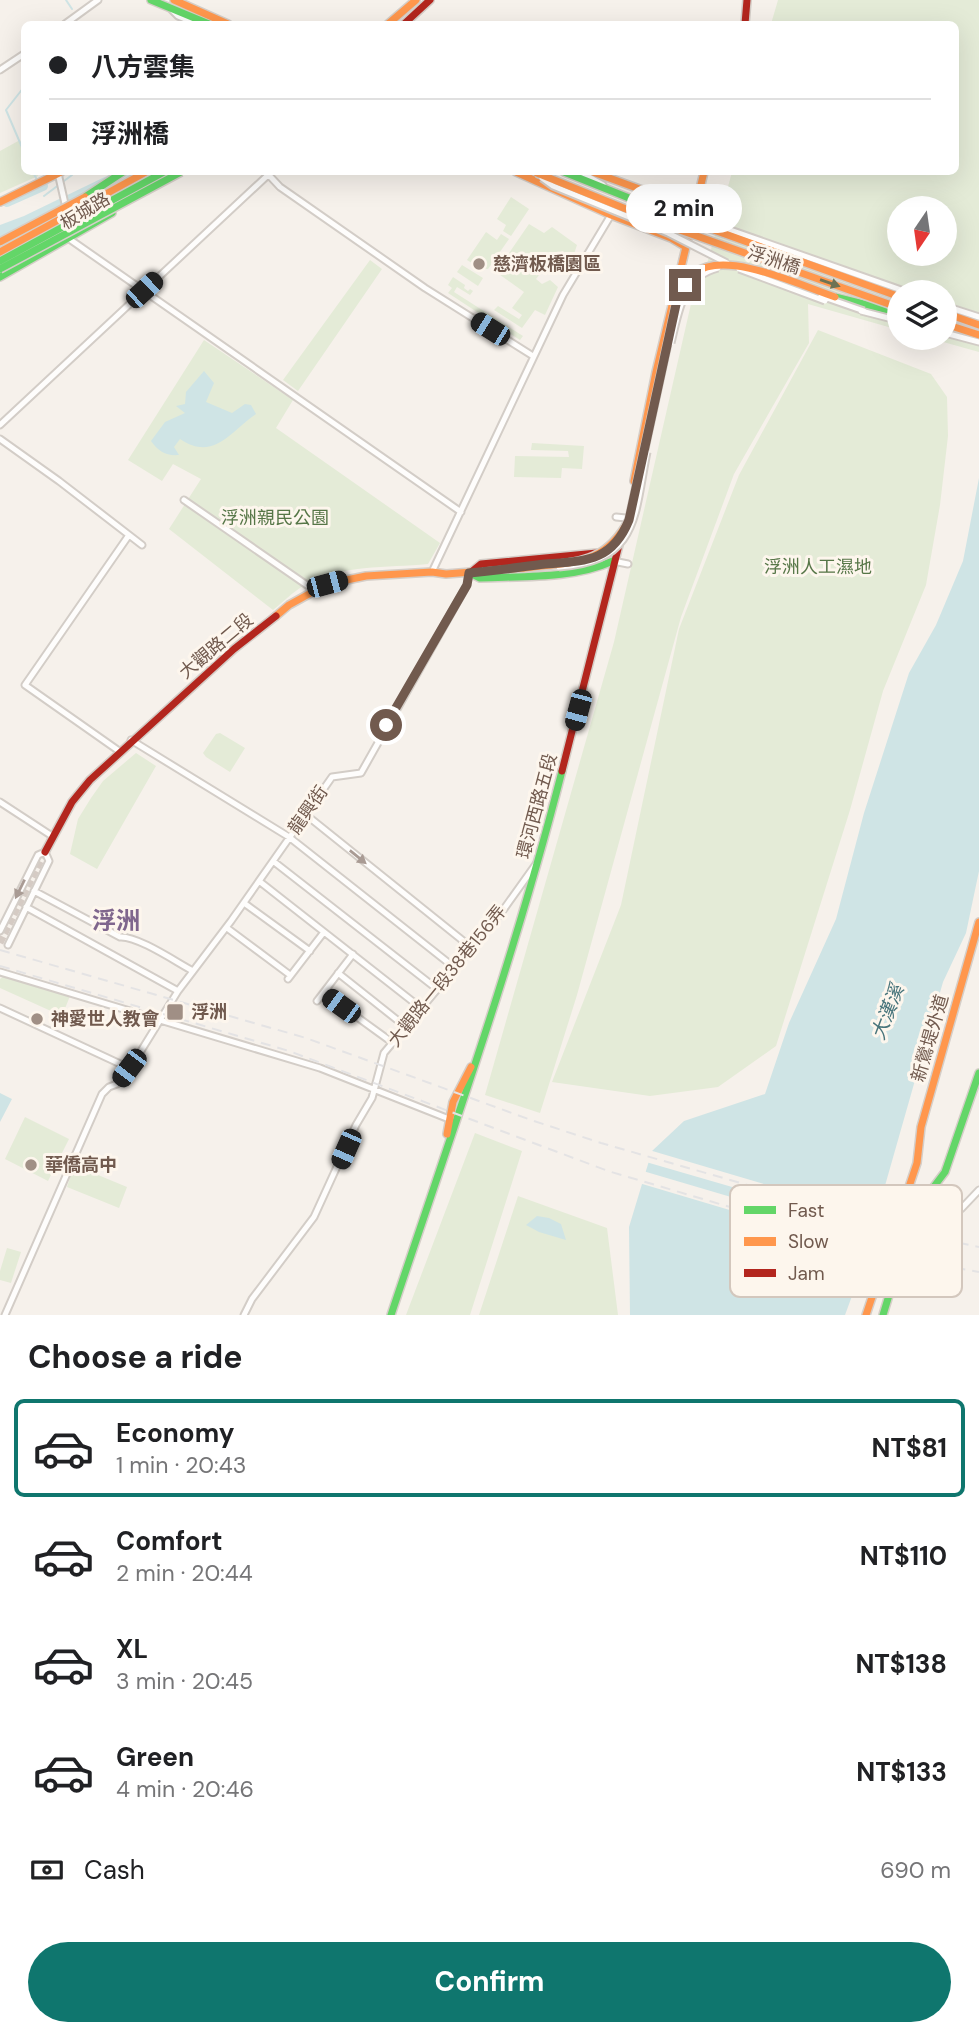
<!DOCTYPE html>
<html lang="en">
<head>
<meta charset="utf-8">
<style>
  body { margin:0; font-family:"DM Sans","Noto Sans TC",sans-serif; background:#f6f6f6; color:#202124; height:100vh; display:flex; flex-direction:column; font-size:26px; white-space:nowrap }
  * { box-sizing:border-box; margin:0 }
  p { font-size:23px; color:#757577 }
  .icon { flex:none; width:38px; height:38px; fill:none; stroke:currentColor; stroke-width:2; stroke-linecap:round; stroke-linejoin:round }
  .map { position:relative; height:1315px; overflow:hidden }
  .panel { display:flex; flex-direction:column; background:#fff; flex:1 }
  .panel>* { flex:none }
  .guide { position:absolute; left:21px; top:21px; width:938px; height:154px; border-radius:10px; box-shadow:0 7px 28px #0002; display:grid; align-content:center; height:154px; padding:0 28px; background:#fff }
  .needle { width:46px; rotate:193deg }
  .fabs { position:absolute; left:887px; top:196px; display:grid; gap:14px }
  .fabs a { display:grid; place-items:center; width:70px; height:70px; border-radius:50%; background:#fff; box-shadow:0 7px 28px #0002; font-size:35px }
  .end { position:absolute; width:32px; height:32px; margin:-16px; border:9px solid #715a4e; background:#fff; box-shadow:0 0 0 4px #fff }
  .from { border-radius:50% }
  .bubble { position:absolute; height:49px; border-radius:24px; background:#fff; box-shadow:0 7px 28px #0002; font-size:23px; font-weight:700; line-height:49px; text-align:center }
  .car { position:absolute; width:21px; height:42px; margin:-21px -10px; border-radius:9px; box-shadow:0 0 5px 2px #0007; background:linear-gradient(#222 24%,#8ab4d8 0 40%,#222 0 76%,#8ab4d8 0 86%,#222 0) }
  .guide b { display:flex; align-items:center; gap:24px; height:66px; font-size:26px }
  .guide b+b { border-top:2px solid #e0e0e0 }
  .guide i { width:18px; height:18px; background:#202124 }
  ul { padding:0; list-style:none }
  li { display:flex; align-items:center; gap:21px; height:98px; margin:0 14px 10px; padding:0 14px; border:4px solid transparent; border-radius:10px }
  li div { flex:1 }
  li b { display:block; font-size:26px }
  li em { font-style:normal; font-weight:700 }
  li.selected { border-color:#0f766e }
  li>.icon { width:63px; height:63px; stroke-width:1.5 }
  h2 { padding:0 28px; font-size:32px; line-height:84px }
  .pay { display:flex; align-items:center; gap:18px; height:77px; padding:0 28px; font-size:26px }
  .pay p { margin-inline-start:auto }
  .button { display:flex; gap:14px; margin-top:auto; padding:14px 28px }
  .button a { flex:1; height:80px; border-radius:42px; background:#0f766e; color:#fff; font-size:28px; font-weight:700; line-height:80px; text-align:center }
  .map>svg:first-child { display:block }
  .green { fill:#e4ebd7; fill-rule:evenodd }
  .water { fill:#cfe4e5 }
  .pier { fill:#f6f1eb }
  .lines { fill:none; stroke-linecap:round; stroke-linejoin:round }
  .stream { stroke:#cfe4e5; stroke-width:2 }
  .river { stroke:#cfe4e5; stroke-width:10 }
  .secondary-tunnel { stroke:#d5cbc4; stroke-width:7; stroke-dasharray:7 3.5; stroke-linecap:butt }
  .street-casing { stroke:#d3cdc7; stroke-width:9 }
  .fast-casing { stroke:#d5cec8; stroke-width:10 }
  .slow-casing { stroke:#d5cec8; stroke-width:10 }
  .jam-casing { stroke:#d5cec8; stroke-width:10 }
  .street { stroke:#fefdfc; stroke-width:5 }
  .fast { stroke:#63d668; stroke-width:7 }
  .slow { stroke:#ff974d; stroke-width:7 }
  .jam { stroke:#b3261e; stroke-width:7 }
  .rail { stroke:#e4e3e4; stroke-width:2; stroke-dasharray:10 7; stroke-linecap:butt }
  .street-bridge-casing { stroke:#d3cdc7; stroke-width:9; stroke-linecap:butt }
  .fast-bridge-casing { stroke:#d5cec8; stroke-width:10; stroke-linecap:butt }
  .slow-bridge-casing { stroke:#d5cec8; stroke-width:10; stroke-linecap:butt }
  .street-bridge { stroke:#fefdfc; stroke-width:5 }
  .fast-bridge { stroke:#63d668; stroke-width:7 }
  .slow-bridge { stroke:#ff974d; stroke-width:7 }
  .oneway { fill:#6e7353 }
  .oneway2 { fill:#a99b94 }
  .route { stroke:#715a4e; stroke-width:9 }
  .poi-dot { fill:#a08f85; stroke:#fdf6ed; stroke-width:2.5 }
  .labels { text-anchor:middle; stroke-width:6; stroke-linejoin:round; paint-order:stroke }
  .street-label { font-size:18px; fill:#715a4e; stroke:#fdf6ed }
  .poi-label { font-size:18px; font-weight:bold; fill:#715a4e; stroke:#fdf6ed; text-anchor:start }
  .park-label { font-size:18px; fill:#567647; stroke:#fdf6ed }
  .water-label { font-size:19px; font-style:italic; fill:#47747b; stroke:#fdf6ed }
  .district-label { font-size:24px; font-weight:bold; fill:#7f668d; stroke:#fdf6ed }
  .key { fill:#fdf6ed; stroke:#d3c7bd; stroke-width:2 }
  .key-label { font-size:19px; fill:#715a4e }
</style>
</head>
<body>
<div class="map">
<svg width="979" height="1315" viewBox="0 0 979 1315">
  <rect width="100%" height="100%" fill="#f6f1eb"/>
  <path class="green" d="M778,0H979V352L929,338H945V292H900L899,330L808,304L809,343L734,474L681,617L577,995L540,1113L485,1095L614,642L693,295L704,275L732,172H956V24H771ZM900,208H945V254H900Z
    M20,140L24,149V172H36L38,176L0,193V151Z
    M511,197L529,209L511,236L503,231L506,225L497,219Z
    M529,224L544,233L552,227L577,245L573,257L565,259L555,253L547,264V269L543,270L536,279L542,284L550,280L558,287L545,315L535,310L522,328L494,310L498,306L519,319L522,315L512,308L524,292L496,272Z
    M486,232L497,240L501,234L509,239L488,269L480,268L467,260Z
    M370,260L382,269L298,391L283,380Z
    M462,265L483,278L478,286L457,272Z
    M453,277L465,285L464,288L468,291L470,289L473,291L470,295L457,287L454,292L523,336L520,340L448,293L452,288L448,285Z
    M818,330L931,374L947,397L948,436L940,505L926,585L883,691L850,810L776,1046L718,1087L650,1096L552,1082L621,905L679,629L739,475Z
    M204,340L293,400L276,428L440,543L428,564C388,568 339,564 303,586C293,592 283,602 273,610L169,529L201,479L173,464L162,481L128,460Z
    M532,443L584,446L582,469L562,468L561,478L514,477L515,456L569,457L568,451L531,450Z
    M220,733L245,748L230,772L206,757L203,753L216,734Z
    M136,753L156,766L97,869L70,854L78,819L91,798L103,781Z
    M4,976L70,996L62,1016L0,988V979Z
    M25,1117L69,1139L48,1181L5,1159Z
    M475,1133L522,1151L470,1315H406Z
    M74,1165L127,1187L119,1208L67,1187Z
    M518,1196L607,1228L618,1315H479Z
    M7,1248L21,1252L11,1283L0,1280V1271Z"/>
  <path class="water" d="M115,172H167L0,254V225L24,216Z
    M204,371L214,383L206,402L232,413L245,404L251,405L256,414C231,431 214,462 180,439L174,447L179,455C166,456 159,452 151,441L165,422L185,413L176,406L185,404L186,392Z
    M979,478V871L966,933L943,982L859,1277L845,1315H630L629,1227L652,1151L684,1121L765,1094L789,1023L836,919L864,813L909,673L936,625L963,561Z
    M0,1093L12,1099L0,1122Z
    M537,1216L549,1218L561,1224L566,1240L539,1232L526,1225Z"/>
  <path class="pier" d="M649,1150L879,1218L876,1229L646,1162Z
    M643,1171L873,1239L870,1252L639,1183Z"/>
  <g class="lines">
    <path class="stream" d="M66,0L72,9
      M24,87L6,110L24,152
      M33,172L36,178
      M44,196L72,175"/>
    <path class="river" d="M7,202L43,186"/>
    <path class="secondary-tunnel" d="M0,943L45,852"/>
    <defs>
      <path id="street" d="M172,10L178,16L197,24
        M65,24L98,0
        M0,70L24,54
        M266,172L280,187L425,288L533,356
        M580,172L603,185
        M58,173L66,208
        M68,238L461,512
        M945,306L979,317
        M945,333L979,342
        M0,425L268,175
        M0,439L59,481L142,545
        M184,500L314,590
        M616,517L626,518
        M613,561L628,564
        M432,572L563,295L611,215
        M131,740L289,837L455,968
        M119,751L25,685L129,535
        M0,802L52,836
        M305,814L472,948
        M273,861L437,989
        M259,881L421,1008
        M34,891L120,937C138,936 176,962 193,971
        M244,903L310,951
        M26,907L178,991
        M227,928L290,975
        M0,931L38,855L45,852L49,861L8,945
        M0,972L320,1068L449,1119
        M338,973L406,1027
        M288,979L324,932
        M324,993L393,1043
        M317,1001L353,954
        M0,1008L129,1068
        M930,1192L953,1211L961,1209L979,1190
        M5,1315L102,1094L109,1087L117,1084L136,1059L178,991L231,921L332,777L361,773L467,585L469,573
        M244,1315L252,1299L314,1217L356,1125L372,1098L384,1053L501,913L536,864"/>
      <path id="fast" d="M151,0L209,24
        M564,172L664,212
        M85,197L123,172
        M0,277L112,213
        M835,297L900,313
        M470,573L480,578C523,576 573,579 613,561
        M391,1315C451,1135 515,956 562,771
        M883,1315L910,1226L917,1209L945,1172L979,1073"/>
      <path id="slow" d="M174,0L228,24
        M388,24L416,0
        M516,172L611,215L671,238L686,247
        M593,172L694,209
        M0,202L61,172
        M945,313L979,325
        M945,324L979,335
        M634,481L656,372L704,172
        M276,616L289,605L327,584L366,576L432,572L446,574L524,568
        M447,1134L453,1102L471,1067
        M866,1315L917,1163L921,1127L979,922"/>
      <path id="jam" d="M404,24L430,0
        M745,24L747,0
        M470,573L481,564L597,553
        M562,771L620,541
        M45,852L72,802L90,780L234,649L276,616"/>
    </defs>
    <use href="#street" class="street-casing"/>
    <use href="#fast" class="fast-casing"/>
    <use href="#slow" class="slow-casing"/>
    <use href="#jam" class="jam-casing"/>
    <use href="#street" class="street"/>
    <use href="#fast" class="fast"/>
    <use href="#slow" class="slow"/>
    <use href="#jam" class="jam"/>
    <path class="rail" d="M0,950L306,1038L531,1120L601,1143L922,1235L979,1247
      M0,966L289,1051L608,1171L906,1259L979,1272"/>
    <defs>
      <path id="street-bridge" d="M542,178L553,186L668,233L727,263
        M665,212L676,211L907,292
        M739,269L825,301
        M821,296L864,311
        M861,311L900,321
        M671,343C679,311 682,277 718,268
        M559,567C639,561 634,517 647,452"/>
      <path id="fast-bridge" d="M0,261L164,172
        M0,269L181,172"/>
      <path id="slow-bridge" d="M537,173L663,224L900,308
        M664,212L900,297
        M0,242L85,197
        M0,252L146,172
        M524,568C572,561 603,568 629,520L677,300C682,290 687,280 695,273C725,249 802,286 835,297"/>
    </defs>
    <use href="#street-bridge" class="street-bridge-casing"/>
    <use href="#fast-bridge" class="fast-bridge-casing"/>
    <use href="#slow-bridge" class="slow-bridge-casing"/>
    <use href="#street-bridge" class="street-bridge"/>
    <use href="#fast-bridge" class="fast-bridge"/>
    <use href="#slow-bridge" class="slow-bridge"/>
  </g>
  <defs><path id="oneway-solid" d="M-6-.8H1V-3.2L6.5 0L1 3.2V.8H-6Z" transform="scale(1.75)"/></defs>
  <use class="oneway" href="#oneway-solid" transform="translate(830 283) rotate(19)"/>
  <g class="oneway2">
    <use href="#oneway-solid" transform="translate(358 857) rotate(39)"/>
    <use href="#oneway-solid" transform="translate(20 889) rotate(116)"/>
  </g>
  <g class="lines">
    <path class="route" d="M386,725L467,585L469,573C494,571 520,567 545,564C585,561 612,562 629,520L677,300L685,285"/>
  </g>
  <g class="poi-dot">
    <circle cx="479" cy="264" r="7"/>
    <rect x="166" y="1003" width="18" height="18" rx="3.5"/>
    <circle cx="37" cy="1019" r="7"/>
    <circle cx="31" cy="1165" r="7"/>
  </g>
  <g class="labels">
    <g class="street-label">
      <text transform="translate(85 211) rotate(-31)" y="6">板城路</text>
      <text transform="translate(774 260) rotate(18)" y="6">浮洲橋</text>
      <text transform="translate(216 646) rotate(-40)" y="6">大觀路二段</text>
      <text transform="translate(537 806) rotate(-75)" y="6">環河西路五段</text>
      <text transform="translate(308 810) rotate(-55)" y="6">龍興街</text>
      <text transform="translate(447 976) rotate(-51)" y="6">大觀路一段38巷156弄</text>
      <text transform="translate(930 1038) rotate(-74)" y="6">新鶯堤外道</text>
    </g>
    <g class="poi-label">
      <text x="493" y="270">慈濟板橋園區</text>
      <text x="191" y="1018">浮洲</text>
      <text x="51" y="1025">神愛世人教會</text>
      <text x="45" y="1171">華僑高中</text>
    </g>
    <g class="park-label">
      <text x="275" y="524">浮洲親民公園</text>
      <text x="818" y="573">浮洲人工濕地</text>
    </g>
    <g class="water-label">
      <text transform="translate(887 1012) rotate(-69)" y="7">大漢溪</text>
    </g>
    <g class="district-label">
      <text x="116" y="929">浮洲</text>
    </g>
  </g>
  <rect x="730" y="1185" width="232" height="112" rx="10" class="key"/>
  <rect x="744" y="1206" width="32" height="8" fill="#63d668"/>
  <rect x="744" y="1237" width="32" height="9" fill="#ff974d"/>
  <rect x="744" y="1269" width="32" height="8" fill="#b3261e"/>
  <g class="key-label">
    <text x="788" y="1217">Fast</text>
    <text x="788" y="1248">Slow</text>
    <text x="788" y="1280">Jam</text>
  </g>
</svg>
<div class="fabs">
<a><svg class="needle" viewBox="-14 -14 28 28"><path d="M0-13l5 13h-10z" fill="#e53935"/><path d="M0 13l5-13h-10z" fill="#757577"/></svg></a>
<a><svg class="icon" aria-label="layers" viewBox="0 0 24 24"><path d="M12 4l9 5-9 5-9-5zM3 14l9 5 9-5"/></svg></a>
</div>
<i class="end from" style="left:386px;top:725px"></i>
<i class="end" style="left:685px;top:285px"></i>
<div class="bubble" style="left:626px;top:184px;width:116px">2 min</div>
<i class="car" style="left:144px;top:290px;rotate:47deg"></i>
<i class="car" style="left:490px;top:329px;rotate:302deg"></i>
<i class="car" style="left:327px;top:584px;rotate:75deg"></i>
<i class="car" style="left:578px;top:710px;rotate:195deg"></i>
<i class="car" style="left:341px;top:1006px;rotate:306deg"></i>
<i class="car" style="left:129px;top:1068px;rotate:217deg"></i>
<i class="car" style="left:346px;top:1149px;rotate:204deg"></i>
<div class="guide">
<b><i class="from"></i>八方雲集</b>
<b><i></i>浮洲橋</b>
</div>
</div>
<section class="panel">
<h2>Choose a ride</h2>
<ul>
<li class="selected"><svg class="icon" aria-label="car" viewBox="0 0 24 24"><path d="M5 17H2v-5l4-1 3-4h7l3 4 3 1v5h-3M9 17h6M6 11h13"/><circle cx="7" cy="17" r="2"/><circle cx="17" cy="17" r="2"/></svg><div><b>Economy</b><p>1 min · 20:43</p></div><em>NT$81</em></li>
<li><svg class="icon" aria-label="car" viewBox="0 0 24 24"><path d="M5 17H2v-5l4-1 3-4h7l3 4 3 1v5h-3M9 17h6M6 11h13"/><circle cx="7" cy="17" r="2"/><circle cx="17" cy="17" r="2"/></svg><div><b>Comfort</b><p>2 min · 20:44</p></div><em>NT$110</em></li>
<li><svg class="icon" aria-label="car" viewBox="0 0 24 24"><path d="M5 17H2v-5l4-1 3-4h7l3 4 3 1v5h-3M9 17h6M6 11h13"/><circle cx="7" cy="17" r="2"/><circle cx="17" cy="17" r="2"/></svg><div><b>XL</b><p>3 min · 20:45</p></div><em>NT$138</em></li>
<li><svg class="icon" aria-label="car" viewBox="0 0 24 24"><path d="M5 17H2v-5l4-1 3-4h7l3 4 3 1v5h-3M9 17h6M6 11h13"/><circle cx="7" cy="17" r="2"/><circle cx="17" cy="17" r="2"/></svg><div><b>Green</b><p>4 min · 20:46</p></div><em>NT$133</em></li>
</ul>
<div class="pay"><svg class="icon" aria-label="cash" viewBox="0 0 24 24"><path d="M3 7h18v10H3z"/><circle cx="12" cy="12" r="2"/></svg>Cash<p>690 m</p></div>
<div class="button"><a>Confirm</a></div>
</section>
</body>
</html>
